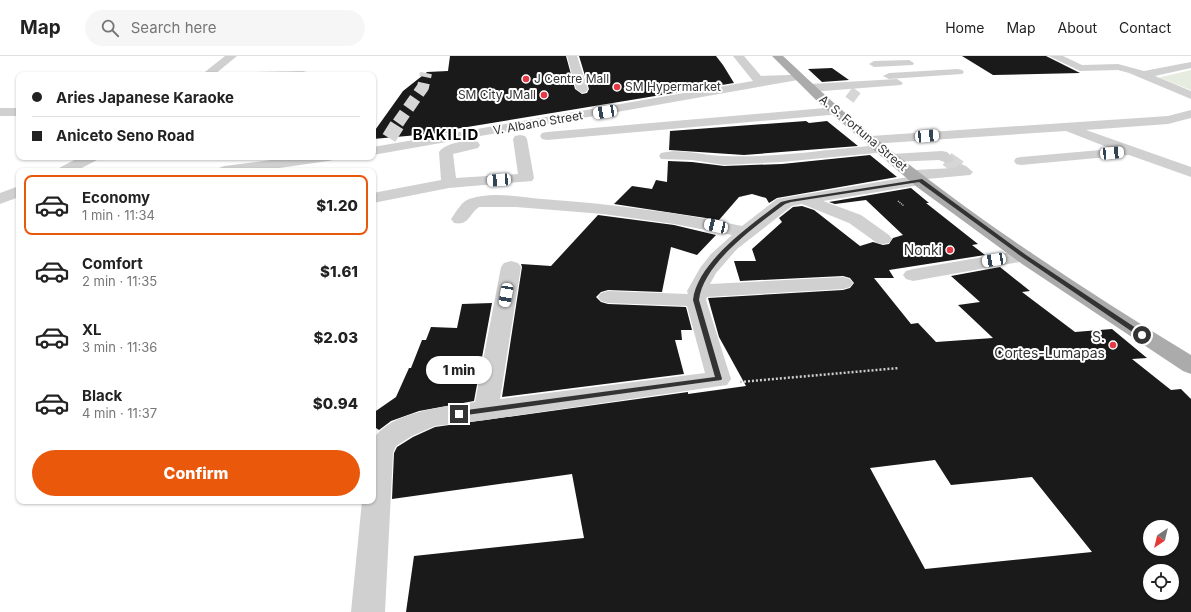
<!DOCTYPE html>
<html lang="en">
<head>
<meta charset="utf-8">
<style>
  body { margin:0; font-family:Inter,sans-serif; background:#f6f6f6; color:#222; height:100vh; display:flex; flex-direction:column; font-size:15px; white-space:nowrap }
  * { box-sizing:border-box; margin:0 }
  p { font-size:13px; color:#767676 }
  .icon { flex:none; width:22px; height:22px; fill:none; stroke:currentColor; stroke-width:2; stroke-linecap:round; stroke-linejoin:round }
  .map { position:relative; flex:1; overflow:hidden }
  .drawer { position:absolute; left:16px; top:112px; width:360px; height:336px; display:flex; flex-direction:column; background:#fff; border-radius:8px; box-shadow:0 1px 3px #0004 }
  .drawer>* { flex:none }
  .hud { position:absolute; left:16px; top:16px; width:360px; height:88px; border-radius:8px; box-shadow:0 1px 3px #0004; display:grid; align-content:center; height:88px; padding:0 16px; background:#fff }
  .needle { width:26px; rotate:215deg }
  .controls { position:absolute; left:1143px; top:464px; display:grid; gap:8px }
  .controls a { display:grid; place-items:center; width:36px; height:36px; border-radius:50%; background:#fff; box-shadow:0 1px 3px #0004; font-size:20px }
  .end { position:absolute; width:18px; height:18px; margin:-9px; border:5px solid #333; background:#fff; box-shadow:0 0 0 2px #fff }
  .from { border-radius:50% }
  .bubble { position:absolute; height:28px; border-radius:14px; background:#fff; box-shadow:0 1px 3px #0004; font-size:13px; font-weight:800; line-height:28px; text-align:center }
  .car { position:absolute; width:12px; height:24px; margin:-12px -6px; border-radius:5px; box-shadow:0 0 3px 1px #0007; background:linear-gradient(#fff 24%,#345 0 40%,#fff 0 76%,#345 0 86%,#fff 0) }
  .hud b { display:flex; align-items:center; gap:14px; height:38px; font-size:15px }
  .hud b+b { border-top:1px solid #e0e0e0 }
  .hud i { width:10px; height:10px; background:#222 }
  ul { padding:7px 0 0; list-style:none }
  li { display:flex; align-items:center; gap:12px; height:60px; margin:0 8px 6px; padding:0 8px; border:2px solid transparent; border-radius:8px }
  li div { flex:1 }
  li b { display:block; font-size:15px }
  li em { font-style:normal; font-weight:800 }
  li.selected { border-color:#ea580c }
  li>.icon { width:36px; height:36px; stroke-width:1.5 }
  .action { display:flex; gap:8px; margin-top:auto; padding:8px 16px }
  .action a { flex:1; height:46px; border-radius:24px; background:#ea580c; color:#fff; font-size:16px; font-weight:800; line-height:46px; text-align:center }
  header { display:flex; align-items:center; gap:24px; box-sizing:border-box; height:56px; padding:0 20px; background:#fff; border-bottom:1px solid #e0e0e0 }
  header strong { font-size:19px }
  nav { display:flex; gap:22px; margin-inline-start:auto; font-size:14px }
  .search { width:280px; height:36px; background:#f6f6f6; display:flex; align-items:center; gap:10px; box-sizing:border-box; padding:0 14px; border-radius:22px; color:#767676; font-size:15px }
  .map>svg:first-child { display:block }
  .green { fill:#e6ecdf }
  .building { fill:#1a1a1a; fill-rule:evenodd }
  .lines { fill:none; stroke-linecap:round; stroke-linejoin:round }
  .minor-tunnel-far1 { stroke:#d6d6d6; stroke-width:12; stroke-dasharray:12 6; stroke-linecap:butt }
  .minor-tunnel { stroke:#d6d6d6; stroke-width:15; stroke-dasharray:15 8; stroke-linecap:butt }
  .path-far1 { stroke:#cdcdcd; stroke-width:1.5; stroke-dasharray:1 1; stroke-linecap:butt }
  .path { stroke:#cdcdcd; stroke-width:2.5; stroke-dasharray:2 2; stroke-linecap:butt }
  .minor { fill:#d0d0d0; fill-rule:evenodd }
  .major { fill:#ababab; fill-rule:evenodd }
  .route { fill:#333 }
  .poi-dot { fill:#e63946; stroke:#fff; stroke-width:1.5 }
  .labels { text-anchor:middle; stroke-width:4; stroke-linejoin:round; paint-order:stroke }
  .far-poi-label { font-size:12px; fill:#333; stroke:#fff; text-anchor:start }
  .far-street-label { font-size:12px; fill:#333; stroke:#fff }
  .poi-label { font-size:14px; fill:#333; stroke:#fff; text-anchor:end }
  .far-district-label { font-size:15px; font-weight:bold; letter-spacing:1px; fill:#000; stroke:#fff }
</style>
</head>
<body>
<header>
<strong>Map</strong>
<div class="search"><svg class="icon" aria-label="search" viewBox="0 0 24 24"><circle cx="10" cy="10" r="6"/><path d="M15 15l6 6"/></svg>Search here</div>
<nav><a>Home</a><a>Map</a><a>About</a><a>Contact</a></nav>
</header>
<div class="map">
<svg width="1191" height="556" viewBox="0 0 1191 556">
  <rect width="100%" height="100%" fill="#fff"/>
  <path class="green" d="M1191,14V34L1160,22L1161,21Z"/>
  <path class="building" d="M450,0H566L575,33L582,38L587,37L589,33L579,0H716L723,9L734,27L455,73L452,76L373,83V77L403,35L427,16L448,15Z
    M962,0H1046L1080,17L993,19Z
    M832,12L849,24L822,26L808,13Z
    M806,65L809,67L827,65L858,90L744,99L669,94L670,75Z
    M870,99L897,121L777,142L769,147L766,142L752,138L739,141L719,164L614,148L632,130L652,133L656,124L667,126L668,105L692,106L724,110L782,108Z
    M911,132L929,147H926L978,188L972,189L985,199L889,214L894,222H874L911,268L918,267L936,286L993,282L958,249L980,246L951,220L1000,211L1030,235L1022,236L1075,276L1112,273L1147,302L1132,303L1171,334L1181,333L1191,343V556H406L414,500L584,482L572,418L392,443L394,397L397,391L413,381L435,371L688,336V338L746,330L719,281L708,242L843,234L850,232L854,227L850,222L843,220L740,225L734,205H756L752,193L782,166L779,162L793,151L802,150L814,154L860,190L873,186L883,189L889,188L893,182L903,179L866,144L835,148L829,146ZM935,404L951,429L1032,421L1092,496L925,513L870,412ZM1150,471H1172V493H1150ZM1150,515H1172V537H1150Z
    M598,159L674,169L716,179L697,199L671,191L662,236L608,234L601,236L596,241L601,246L608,248L686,251L692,274H681L682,284H675L684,318L502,341L522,211L521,208L551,210Z
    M492,247L474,345L419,355L391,365L379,374L373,370V357L396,341L409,312H411L422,284H426L431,271L457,272L462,248Z"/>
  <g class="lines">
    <path class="minor-tunnel-far1" d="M849,36L857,42
      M398,67L423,31L426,17"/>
    <path class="minor-tunnel" d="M389,82L399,66
      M947,103L961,113"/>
    <path class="path-far1" d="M898,145L904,150"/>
    <path class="path" d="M740,326L899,312"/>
    <path class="minor" d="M225,0H237L214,19H201Z
      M567,0H577L588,33L586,36L582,37L576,33Z
      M733,0H744L761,20C774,19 784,20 798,18L804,21L798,24L373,99V91L753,25Z
      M1049,0H1063L1082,9L1118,8L1144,15L1191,6V12L1155,20L1191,35V43L1129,17L1118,14L1080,15Z
      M909,4L914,7L913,9L874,11L869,8L874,5Z
      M958,13L962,14L964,16L962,18L889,23L883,20L889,17Z
      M303,15L307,16L308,19H244L250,16Z
      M897,23L903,27L901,29L810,36L804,32L810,28Z
      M836,51L842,55L841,58L547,84L542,83L540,80L542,77L547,76Z
      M0,52H19V60H0Z
      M1191,54V62L1168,68L1086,74L1191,111V121L1129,99L1021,109L1016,108L1014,105L1016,102L1021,101L1112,93L1066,75L871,88L866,87L864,84L866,81L871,80L1168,60Z
      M520,79L525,80L527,83L534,122L532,125L449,132L373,147V137L441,124L439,96C445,87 468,83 478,86L480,89L478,92L453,98L456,122L518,118L513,83L515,80Z
      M881,89L886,90L888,93L886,96L782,106L724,109L692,104L661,103L659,100L661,97C682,92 703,100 725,100C776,102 830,93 881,89Z
      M942,95L947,96L954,103L952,106L947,107L939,104L892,106L887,105L885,102L887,99L892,98Z
      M80,101H99L97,104L76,115H56L59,112Z
      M295,101H335L333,104L328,105L258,115H216L219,112L224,110Z
      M961,108L966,110L973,116L970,119L927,123L926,127L920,129L823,145L861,159L889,179L892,183L889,187L883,188L877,187L849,167L802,148L792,150L737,193L716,217L710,228L843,221L850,223L853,227L850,231L843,233L707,241L706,244L731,323L727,329L486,364L435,370L412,380L396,390L393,397L385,556H351L362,445H373V384C388,356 447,350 475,346L501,211L504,207L511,205L518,207L521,211L500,343L705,317L687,250L608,247L601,245L598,241L601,237L608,235L688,238L687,235L700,212L711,198L732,179L674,168L603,158L516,151H479C469,158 469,170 454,167L451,163C456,156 462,145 469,143C491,135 520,141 542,143C610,148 676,156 742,170L777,143L908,121L906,119L909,116L914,114L954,112Z
      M19,130V141L0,148V137Z
      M1024,194L1031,196L1033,200L1031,204L913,225L906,223L903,219L906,215L913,213Z"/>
    <path class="major" d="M772,0H783C814,29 845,58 878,84C977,164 1083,233 1191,299V318L1183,315L1022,208L917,131L819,47Z"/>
  </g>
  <path class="route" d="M922,123L1026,199L1145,278V281H1140L1022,201L919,126L791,146L785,148C757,169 703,207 699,244L722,323L721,324L459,360L455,358L459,355L715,321L693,244C697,206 752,168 781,146L789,144Z"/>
  <g class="poi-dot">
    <circle cx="526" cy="23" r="4"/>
    <circle cx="617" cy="31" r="4"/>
    <circle cx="544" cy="39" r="4"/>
    <circle cx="950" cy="194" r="4"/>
    <circle cx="1113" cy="289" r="4"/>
  </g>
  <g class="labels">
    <g class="far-poi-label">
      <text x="534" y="27">J Centre Mall</text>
      <text x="625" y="35">SM Hypermarket</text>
      <text x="536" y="43" text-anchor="end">SM City JMall</text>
    </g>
    <g class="far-street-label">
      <text transform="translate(538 67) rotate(-10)" y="4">V. Albano Street</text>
      <text transform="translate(863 77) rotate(40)" y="4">A. S. Fortuna Street</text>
    </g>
    <g class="poi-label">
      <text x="942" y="199">Nonki</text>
      <text x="1105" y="286">S.<tspan x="1105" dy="16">Cortes-Lumapas</tspan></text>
    </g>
    <g class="far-district-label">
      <text x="446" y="84">BAKILID</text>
    </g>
  </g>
</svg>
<div class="controls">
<a><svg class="needle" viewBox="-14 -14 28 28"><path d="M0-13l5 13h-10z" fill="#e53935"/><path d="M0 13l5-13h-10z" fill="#767676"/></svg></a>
<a><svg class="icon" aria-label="locate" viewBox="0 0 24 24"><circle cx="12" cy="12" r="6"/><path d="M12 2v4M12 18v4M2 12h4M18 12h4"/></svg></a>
</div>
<i class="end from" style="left:1142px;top:279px"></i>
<i class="end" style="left:459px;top:358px"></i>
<div class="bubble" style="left:426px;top:300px;width:66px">1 min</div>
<i class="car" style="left:605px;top:56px;rotate:260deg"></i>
<i class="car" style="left:927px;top:80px;rotate:85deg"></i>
<i class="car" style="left:1112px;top:97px;rotate:85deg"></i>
<i class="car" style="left:499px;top:124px;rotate:266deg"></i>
<i class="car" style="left:716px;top:170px;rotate:283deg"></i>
<i class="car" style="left:994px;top:204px;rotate:260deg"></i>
<i class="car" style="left:506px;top:239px;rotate:190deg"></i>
<div class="hud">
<b><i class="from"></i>Aries Japanese Karaoke</b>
<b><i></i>Aniceto Seno Road</b>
</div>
<section class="drawer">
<ul>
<li class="selected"><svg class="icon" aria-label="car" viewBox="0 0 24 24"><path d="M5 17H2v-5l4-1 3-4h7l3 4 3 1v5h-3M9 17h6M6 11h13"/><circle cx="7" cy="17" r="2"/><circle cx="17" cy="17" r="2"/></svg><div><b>Economy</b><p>1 min · 11:34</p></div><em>$1.20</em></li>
<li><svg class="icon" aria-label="car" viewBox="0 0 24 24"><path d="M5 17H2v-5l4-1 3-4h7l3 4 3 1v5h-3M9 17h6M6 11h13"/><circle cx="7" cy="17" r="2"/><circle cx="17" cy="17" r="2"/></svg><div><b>Comfort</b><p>2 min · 11:35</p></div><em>$1.61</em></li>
<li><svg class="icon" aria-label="car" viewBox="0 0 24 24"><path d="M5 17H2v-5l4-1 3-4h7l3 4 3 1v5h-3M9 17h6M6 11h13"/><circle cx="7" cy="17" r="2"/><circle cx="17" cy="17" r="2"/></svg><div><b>XL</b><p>3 min · 11:36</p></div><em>$2.03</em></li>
<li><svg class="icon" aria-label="car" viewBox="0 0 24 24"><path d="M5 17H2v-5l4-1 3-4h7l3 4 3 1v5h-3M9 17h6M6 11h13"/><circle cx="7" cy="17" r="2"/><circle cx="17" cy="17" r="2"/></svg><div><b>Black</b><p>4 min · 11:37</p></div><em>$0.94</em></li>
</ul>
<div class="action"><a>Confirm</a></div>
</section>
</div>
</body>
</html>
